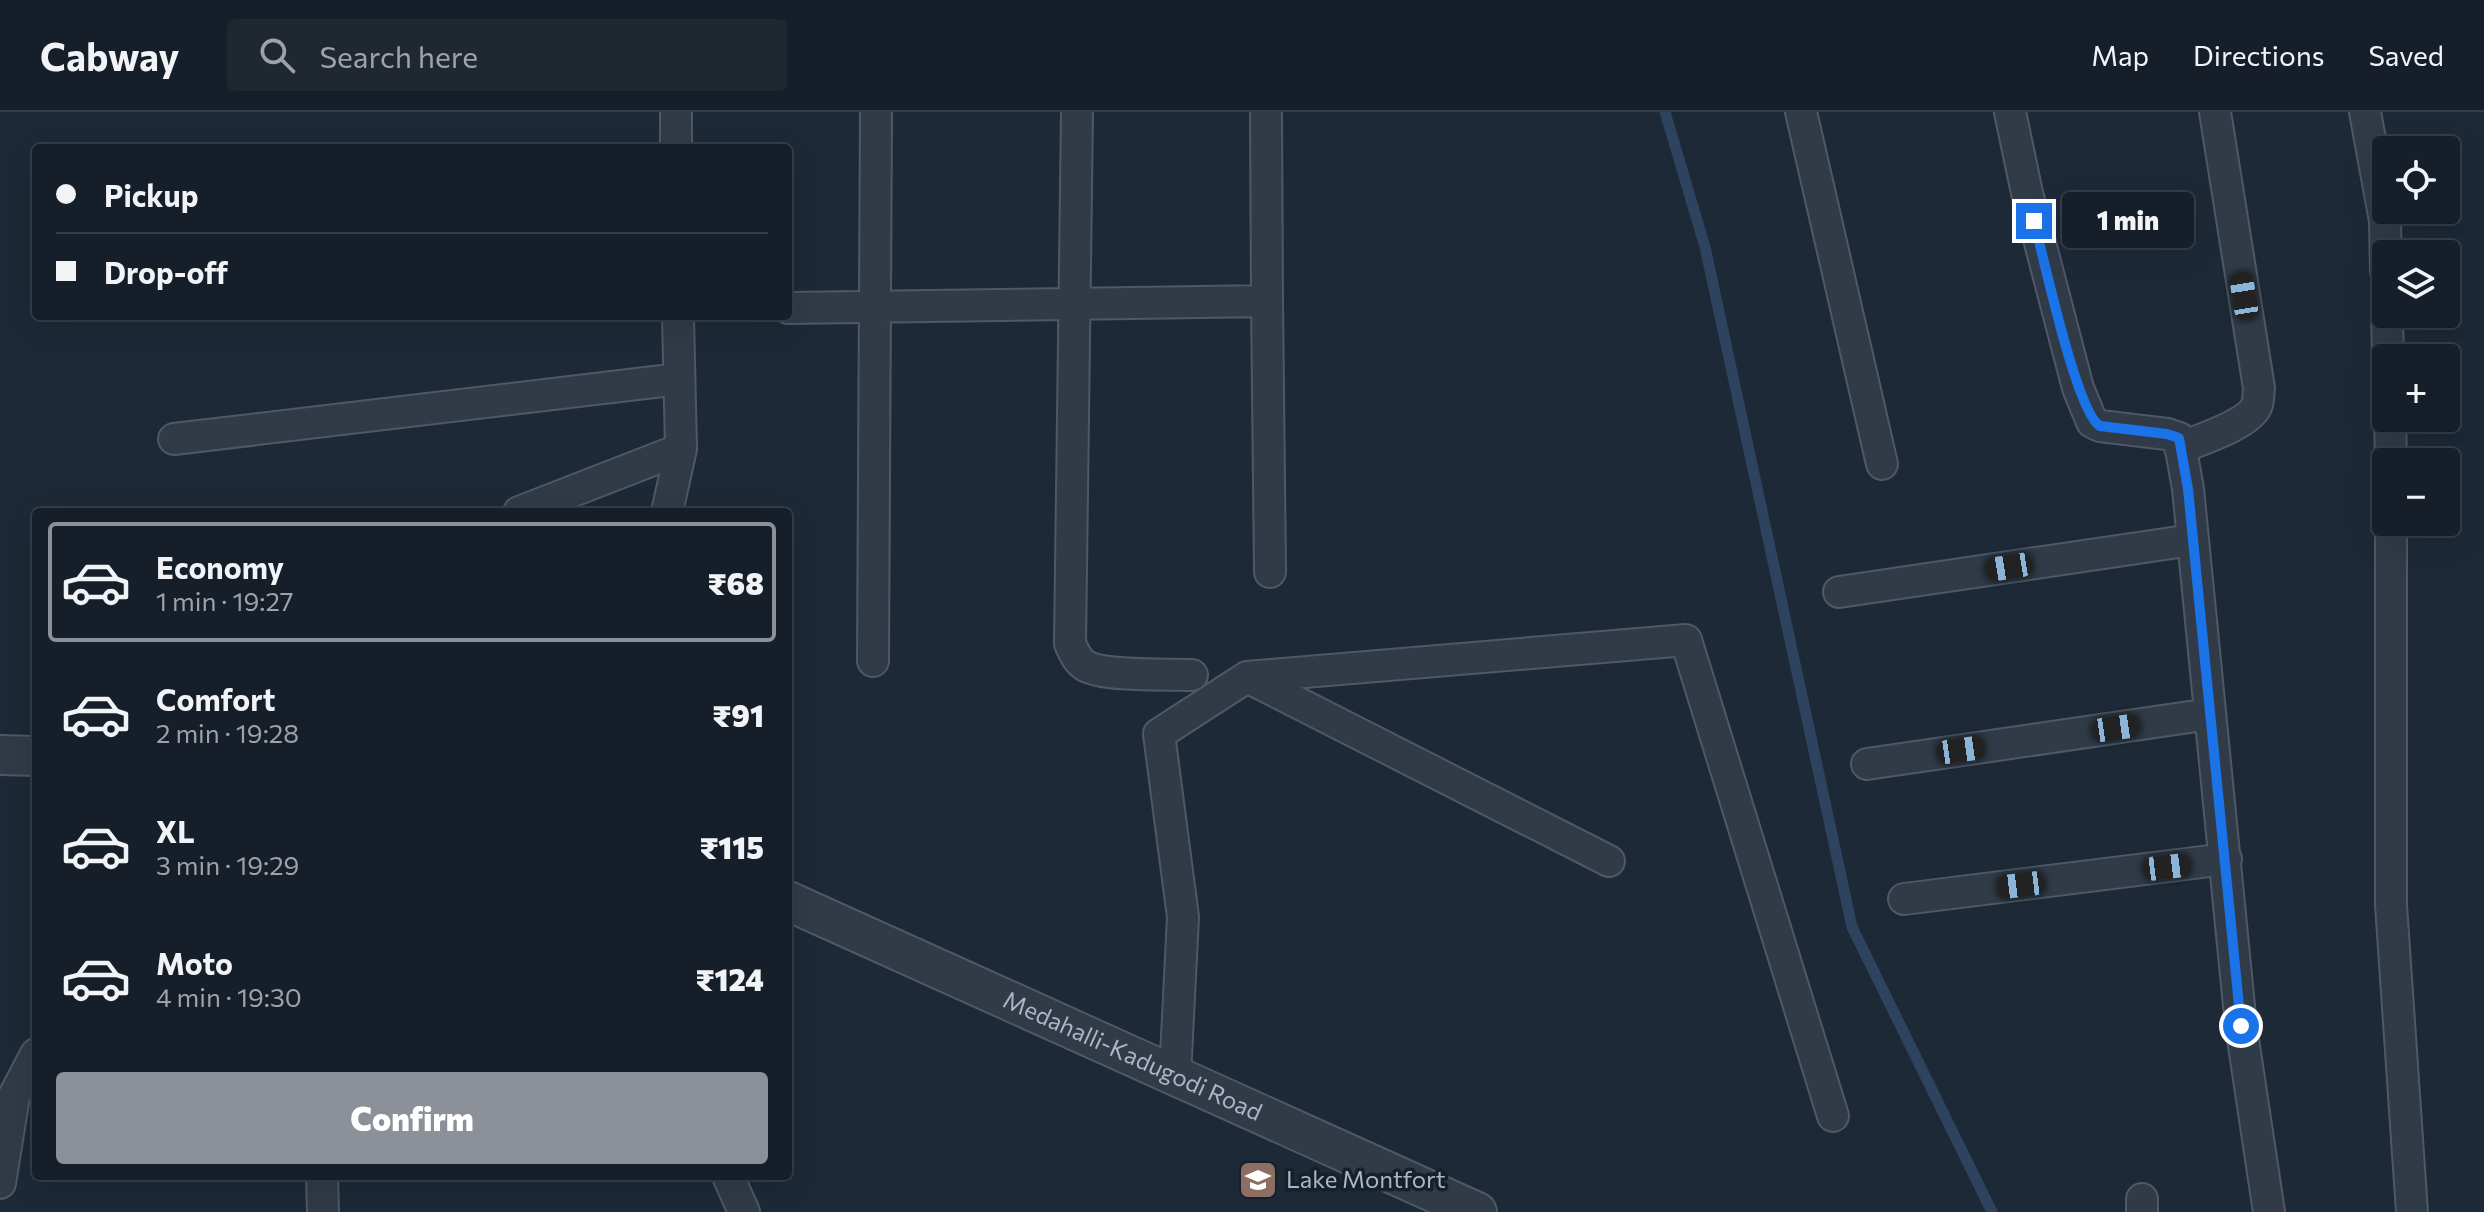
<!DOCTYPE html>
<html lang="en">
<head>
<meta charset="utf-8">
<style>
  body { margin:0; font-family:Commissioner,sans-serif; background:#1f2731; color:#f1f3f6; height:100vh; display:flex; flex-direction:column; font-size:30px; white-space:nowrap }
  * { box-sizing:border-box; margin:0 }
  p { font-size:26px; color:#9ea2a8 }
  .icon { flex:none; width:44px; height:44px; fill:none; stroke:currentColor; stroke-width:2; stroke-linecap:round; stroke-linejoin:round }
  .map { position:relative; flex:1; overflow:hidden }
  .side { position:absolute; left:32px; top:396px; width:760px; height:672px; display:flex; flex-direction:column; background:#161f29; border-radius:8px; box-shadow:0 8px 32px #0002,0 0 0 2px #353d46 }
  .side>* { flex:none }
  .guide { position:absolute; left:32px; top:32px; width:760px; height:176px; border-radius:8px; box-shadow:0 8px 32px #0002,0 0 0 2px #353d46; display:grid; align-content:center; height:176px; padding:0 24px; background:#161f29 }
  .controls { position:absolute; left:2372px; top:24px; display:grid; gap:16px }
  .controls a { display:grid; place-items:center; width:88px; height:88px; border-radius:8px; background:#161f29; box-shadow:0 8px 32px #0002,0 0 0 2px #353d46; font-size:40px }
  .end { position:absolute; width:36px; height:36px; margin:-18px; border:10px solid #1a73e8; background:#fff; box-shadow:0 0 0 4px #fff }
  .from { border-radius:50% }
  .bubble { position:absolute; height:56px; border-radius:8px; background:#161f29; box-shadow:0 8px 32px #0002,0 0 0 2px #353d46; font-size:26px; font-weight:800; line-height:56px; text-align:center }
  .car { position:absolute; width:24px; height:48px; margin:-24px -12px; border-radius:10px; box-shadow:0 0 6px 2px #0007; background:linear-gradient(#222 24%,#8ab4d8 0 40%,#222 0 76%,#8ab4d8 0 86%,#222 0) }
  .guide b { display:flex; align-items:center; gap:28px; height:76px; font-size:30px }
  .guide b+b { border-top:2px solid #353d46 }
  .guide i { width:20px; height:20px; background:#f1f3f6 }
  ul { padding:14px 0 0; list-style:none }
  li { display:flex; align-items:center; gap:24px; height:120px; margin:0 16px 12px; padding:0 8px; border:4px solid transparent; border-radius:8px }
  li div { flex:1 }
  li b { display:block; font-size:30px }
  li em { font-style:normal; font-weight:800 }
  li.selected { border-color:#8c9099 }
  li>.icon { width:72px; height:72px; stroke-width:1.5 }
  .primary-button { display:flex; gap:16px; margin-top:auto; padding:16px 24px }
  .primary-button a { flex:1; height:92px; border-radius:8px; background:#8c9099; color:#fff; font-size:32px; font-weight:800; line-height:92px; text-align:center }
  header { display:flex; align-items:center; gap:48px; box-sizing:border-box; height:112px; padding:0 40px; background:#161f29; border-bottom:2px solid #353d46 }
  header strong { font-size:38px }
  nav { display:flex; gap:44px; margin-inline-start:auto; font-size:28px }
  .search { width:560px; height:72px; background:#1f2731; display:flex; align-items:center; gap:20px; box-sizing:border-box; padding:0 28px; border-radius:8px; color:#9ea2a8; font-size:30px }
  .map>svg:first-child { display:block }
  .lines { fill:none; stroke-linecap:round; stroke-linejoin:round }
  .stream { stroke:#2d435e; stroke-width:11 }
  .minor-casing { stroke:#4e5866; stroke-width:34 }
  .tertiary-casing { stroke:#4e5866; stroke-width:42 }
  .minor { stroke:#303b47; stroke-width:30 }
  .tertiary { stroke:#303b47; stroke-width:38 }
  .route { stroke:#1a73e8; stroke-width:10 }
  .labels { text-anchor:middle; stroke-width:7; stroke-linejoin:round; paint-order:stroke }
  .street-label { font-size:24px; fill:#aab5c5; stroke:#16202b }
  .poi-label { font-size:24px; fill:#aab5c5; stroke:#16202b; text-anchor:start }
</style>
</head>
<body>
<header>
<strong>Cabway</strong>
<div class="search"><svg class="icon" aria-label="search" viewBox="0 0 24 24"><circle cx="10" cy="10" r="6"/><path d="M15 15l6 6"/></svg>Search here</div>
<nav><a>Map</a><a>Directions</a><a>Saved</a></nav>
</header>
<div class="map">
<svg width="2484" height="1100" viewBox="0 0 2484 1100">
  <rect width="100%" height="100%" fill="#1d2937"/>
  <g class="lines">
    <path class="stream" d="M1665,0L1705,135L1852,815L1992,1100"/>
    <defs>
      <path id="minor" d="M676,0V36
        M1077,0L1070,532C1074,540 1077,548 1084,553C1102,565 1168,562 1192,563
        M1801,0L1882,352
        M2010,0L2027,81L2078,276L2092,310L2100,314L2167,322L2179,326L2188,377L2241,914L2269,1100
        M2365,0L2385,109L2386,159
        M1267,189L1270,460
        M788,196L1267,189L1266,0
        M2387,202L2388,246
        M2390,306L2391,350
        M174,327L679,267
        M2180,336C2199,328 2247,313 2256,295C2259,290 2258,282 2259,276L2215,0
        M519,400L681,337
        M667,400L681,337L678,204
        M2391,410V793L2412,1100
        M1839,480L2192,428
        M873,549L876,0
        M1247,565L1609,749
        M1867,652L2210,602
        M1904,787L2226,747
        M1175,964L1183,805L1159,622L1247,565L1686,528L1833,1004
        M322,1064L323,1100
        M728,1064L744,1100
        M0,1071L14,984L36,942
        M2142,1100V1087"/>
      <g id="tertiary">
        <path d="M0,643L36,644"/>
        <path id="s1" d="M788,789L1477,1100"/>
      </g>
    </defs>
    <use href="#minor" class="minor-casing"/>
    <use href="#tertiary" class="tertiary-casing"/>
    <use href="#minor" class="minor"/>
    <use href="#tertiary" class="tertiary"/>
  </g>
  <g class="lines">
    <path class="route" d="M2034,109C2043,143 2077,302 2100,314L2167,322L2179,326L2188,377L2241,914"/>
  </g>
  <defs>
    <symbol id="school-square" viewBox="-11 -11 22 22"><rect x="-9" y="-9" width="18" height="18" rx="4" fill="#8d6e63" stroke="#16202b"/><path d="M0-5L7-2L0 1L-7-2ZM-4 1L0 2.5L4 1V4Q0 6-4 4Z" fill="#fff"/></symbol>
  </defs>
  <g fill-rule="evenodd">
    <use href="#school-square" x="1236" y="1046" width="44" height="44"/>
  </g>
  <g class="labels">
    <g class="street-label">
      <text dy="8" stroke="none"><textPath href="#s1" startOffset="378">Medahalli-Kadugodi Road</textPath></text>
    </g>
    <g class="poi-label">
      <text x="1286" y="1076">Lake Montfort</text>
    </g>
  </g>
</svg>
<div class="controls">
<a><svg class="icon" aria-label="locate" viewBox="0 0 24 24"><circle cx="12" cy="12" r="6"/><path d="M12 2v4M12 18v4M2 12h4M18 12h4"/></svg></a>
<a><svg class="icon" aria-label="layers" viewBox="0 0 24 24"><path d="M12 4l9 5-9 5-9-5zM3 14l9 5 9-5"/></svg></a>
<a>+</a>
<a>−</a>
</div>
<i class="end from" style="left:2241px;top:914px"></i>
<i class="end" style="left:2034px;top:109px"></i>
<div class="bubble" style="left:2062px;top:80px;width:132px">1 min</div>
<i class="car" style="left:2244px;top:184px;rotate:351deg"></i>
<i class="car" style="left:2009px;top:455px;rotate:261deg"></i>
<i class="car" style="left:2116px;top:616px;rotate:82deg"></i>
<i class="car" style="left:1961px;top:638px;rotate:82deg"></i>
<i class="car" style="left:2167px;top:755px;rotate:83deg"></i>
<i class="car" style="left:2021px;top:773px;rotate:263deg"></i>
<div class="guide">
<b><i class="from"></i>Pickup</b>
<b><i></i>Drop-off</b>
</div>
<section class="side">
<ul>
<li class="selected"><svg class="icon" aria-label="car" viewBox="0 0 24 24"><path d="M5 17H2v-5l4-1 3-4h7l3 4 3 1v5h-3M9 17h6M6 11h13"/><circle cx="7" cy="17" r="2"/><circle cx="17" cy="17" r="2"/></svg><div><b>Economy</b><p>1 min · 19:27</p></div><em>₹68</em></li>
<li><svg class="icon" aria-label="car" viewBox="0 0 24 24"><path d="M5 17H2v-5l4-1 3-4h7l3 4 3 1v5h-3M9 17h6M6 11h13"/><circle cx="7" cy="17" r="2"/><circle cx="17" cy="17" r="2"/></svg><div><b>Comfort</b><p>2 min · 19:28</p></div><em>₹91</em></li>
<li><svg class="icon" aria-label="car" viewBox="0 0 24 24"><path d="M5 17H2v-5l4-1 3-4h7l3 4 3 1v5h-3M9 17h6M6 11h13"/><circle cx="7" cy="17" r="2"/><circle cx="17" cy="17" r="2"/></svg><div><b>XL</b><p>3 min · 19:29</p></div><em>₹115</em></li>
<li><svg class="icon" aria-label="car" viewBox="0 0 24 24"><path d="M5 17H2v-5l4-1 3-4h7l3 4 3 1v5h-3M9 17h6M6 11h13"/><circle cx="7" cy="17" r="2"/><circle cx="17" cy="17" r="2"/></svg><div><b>Moto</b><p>4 min · 19:30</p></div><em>₹124</em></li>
</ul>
<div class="primary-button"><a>Confirm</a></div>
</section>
</div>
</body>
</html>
